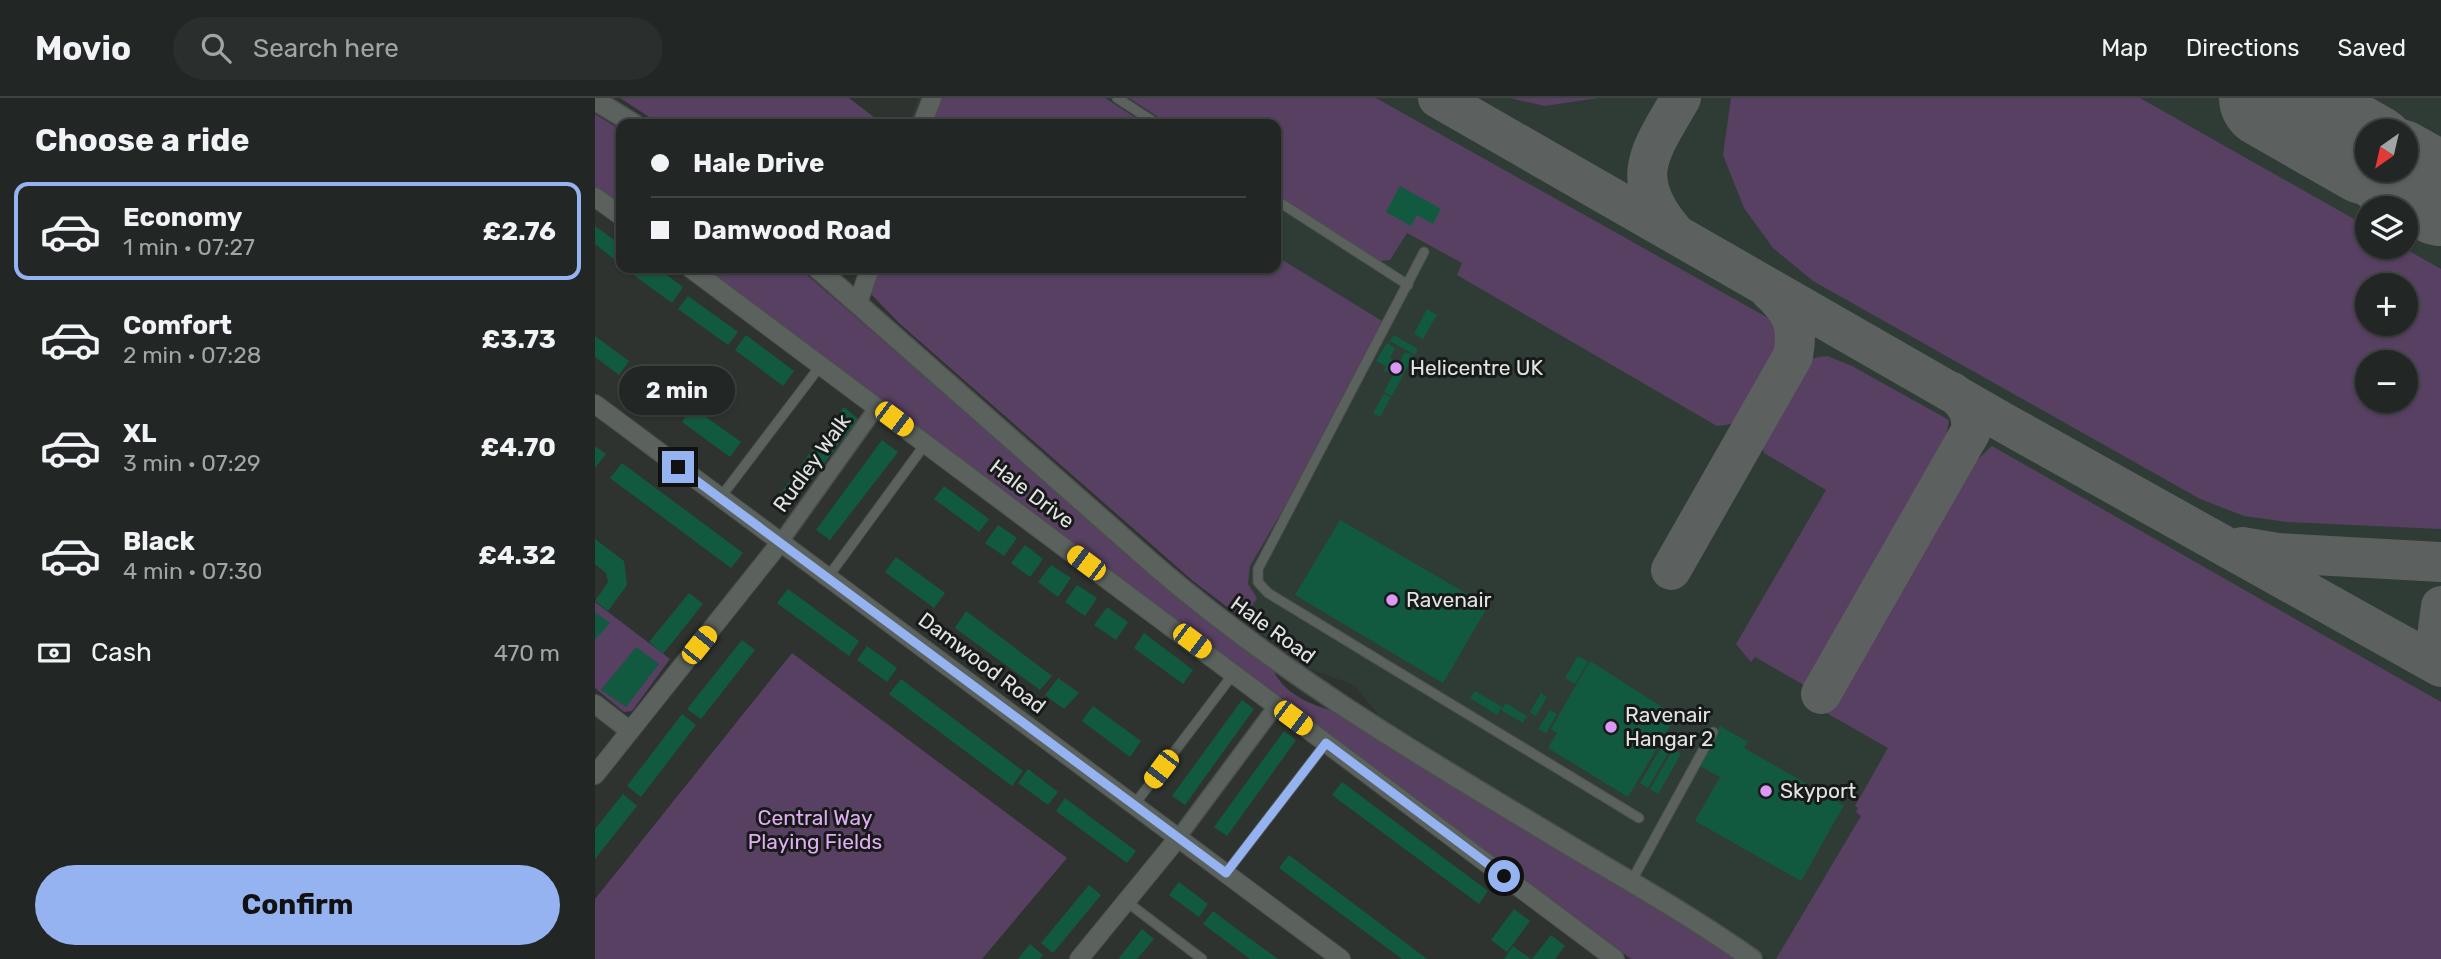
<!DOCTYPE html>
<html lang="en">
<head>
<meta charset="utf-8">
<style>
  body { margin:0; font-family:Rubik,sans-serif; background:#2a2e2c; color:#f1f3f6; height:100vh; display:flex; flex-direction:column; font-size:26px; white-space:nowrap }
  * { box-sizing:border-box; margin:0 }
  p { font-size:23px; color:#a2a5a6 }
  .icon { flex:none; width:38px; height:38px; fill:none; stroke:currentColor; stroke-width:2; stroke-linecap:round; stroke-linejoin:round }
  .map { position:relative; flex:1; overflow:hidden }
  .side { display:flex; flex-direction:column; background:#222624; width:595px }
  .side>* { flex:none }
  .guide { position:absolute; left:21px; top:21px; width:665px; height:154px; border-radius:14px; box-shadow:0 2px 5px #0004,0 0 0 2px #3f4341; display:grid; align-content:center; height:154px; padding:0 35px; background:#222624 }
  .needle { width:46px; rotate:214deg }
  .fabs { position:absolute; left:1760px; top:21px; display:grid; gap:14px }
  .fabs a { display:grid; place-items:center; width:63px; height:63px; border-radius:50%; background:#222624; box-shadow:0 2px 5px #0004,0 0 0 2px #3f4341; font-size:35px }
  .end { position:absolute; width:32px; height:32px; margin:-16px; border:9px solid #95b2f1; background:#111; box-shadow:0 0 0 4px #111 }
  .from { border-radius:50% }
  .bubble { position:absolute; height:49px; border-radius:24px; background:#222624; box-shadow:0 2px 5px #0004,0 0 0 2px #3f4341; font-size:23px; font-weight:700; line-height:49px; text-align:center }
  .car { position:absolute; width:21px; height:42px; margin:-21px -10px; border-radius:9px; box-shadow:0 0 5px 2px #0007; background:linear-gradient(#f5c518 24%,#345 0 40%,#f5c518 0 76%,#345 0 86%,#f5c518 0) }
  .guide b { display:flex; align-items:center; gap:24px; height:66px; font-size:26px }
  .guide b+b { border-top:2px solid #3f4341 }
  .guide i { width:18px; height:18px; background:#f1f3f6 }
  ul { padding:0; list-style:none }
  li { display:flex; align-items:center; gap:21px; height:98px; margin:0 14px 10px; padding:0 21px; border:4px solid transparent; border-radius:14px }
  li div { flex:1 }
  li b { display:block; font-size:26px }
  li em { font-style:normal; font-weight:700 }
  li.on { border-color:#95b2f1 }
  li>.icon { width:63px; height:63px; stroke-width:1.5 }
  h2 { padding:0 35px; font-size:32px; line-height:84px }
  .pay { display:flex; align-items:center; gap:18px; height:77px; padding:0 35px; font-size:26px }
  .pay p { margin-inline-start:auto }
  .primary-button { display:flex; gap:14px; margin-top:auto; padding:14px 35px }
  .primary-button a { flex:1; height:80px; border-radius:42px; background:#95b2f1; color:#111; font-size:28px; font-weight:700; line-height:80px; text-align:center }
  header { display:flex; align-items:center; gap:42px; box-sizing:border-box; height:98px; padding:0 35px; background:#222624; border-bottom:2px solid #3f4341 }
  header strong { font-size:33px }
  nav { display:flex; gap:38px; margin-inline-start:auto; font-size:24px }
  .search { width:490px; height:63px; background:#2a2e2c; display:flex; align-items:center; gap:18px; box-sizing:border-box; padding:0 24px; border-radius:38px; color:#a2a5a6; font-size:26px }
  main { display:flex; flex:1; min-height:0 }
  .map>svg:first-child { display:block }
  .built { fill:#2f3c35; fill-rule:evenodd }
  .green { fill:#574061; fill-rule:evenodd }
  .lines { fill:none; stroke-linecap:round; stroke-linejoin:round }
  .taxiway { stroke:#5c605e; stroke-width:40 }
  .runway { stroke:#5c605e; stroke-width:102 }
  .building { fill:#125a3f }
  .service-casing { stroke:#4b4f4d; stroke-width:11 }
  .pedestrian-casing { stroke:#4b4f4d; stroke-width:17 }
  .minor-casing { stroke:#4b4f4d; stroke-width:20 }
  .tertiary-casing { stroke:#4b4f4d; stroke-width:22 }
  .service { stroke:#5b625e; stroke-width:9 }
  .pedestrian { stroke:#5b625e; stroke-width:14 }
  .minor { stroke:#5b625e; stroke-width:18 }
  .tertiary { stroke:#5b625e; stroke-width:19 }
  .route { stroke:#95b2f1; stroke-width:9 }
  .poi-dot { fill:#db99f5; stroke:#181a19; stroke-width:2.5 }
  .labels { text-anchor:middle; stroke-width:6; stroke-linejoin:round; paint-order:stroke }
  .poi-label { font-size:21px; fill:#e1e4e2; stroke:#181a19; text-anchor:start }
  .street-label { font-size:21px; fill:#e1e4e2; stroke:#181a19 }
  .park-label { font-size:21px; fill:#e1aef6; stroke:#181a19 }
</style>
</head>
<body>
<header>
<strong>Movio</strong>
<div class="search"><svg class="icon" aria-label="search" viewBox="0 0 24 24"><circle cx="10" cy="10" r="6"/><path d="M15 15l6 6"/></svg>Search here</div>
<nav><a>Map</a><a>Directions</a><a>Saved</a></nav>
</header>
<main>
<section class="side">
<h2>Choose a ride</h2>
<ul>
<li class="on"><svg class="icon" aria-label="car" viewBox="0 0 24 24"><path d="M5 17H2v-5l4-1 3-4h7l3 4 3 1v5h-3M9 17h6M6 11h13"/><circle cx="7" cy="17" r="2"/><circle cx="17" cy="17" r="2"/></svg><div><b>Economy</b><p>1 min · 07:27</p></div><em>£2.76</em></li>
<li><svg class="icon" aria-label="car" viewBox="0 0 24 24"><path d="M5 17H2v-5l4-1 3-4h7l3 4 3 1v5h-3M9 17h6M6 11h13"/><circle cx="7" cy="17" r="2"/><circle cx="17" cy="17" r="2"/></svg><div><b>Comfort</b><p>2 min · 07:28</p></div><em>£3.73</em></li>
<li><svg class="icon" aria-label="car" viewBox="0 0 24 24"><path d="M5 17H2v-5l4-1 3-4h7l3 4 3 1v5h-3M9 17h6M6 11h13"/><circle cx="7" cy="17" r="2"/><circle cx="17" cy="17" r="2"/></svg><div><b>XL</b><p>3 min · 07:29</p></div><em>£4.70</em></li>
<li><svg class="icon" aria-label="car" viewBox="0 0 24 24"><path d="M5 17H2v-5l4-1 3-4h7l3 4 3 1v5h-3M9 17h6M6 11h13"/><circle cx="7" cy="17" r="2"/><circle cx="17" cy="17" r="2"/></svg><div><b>Black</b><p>4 min · 07:30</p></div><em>£4.32</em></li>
</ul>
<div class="pay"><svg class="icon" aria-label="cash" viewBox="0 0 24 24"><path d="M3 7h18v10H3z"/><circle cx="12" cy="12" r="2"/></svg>Cash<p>470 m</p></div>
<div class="primary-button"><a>Confirm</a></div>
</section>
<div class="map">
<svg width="1846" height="861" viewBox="0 0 1846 861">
  <rect width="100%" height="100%" fill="#2e3330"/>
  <path class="built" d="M323,0H1846V861H1173L784,618L759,587L712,570L598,483L304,225L681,170V26H314ZM1773,33H1811V72H1773ZM1773,110H1811V149H1773ZM1773,187H1811V226H1773ZM1773,264H1811V303H1773Z"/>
  <path class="green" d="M25,0H254L288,26H65Z
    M346,0H510L550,26H336Z
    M534,0H781L1175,221C1180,231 1186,240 1185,252C1183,267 1159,310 1148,319C1139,326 1132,327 1122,328L862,177L867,165L812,135L795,162L784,163L681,96V26H574Z
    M915,0H1003L950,8Z
    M1136,0H1545L1773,129V149H1807L1846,171V431L1692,424L1649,418L1605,401L1218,183L1178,150L1149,110L1128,57ZM1773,187H1811V226H1773ZM1773,264H1811V303H1773Z
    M0,16L26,32V109L0,90Z
    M681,158L787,223L690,408L655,468L653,486L662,500L648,521L598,483L304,225L272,192L280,170H681Z
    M108,170H204L610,521L678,572C692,600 719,607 747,616L1146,861H1036Z
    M1232,258L1257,268L1354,322L1349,350L1335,381L1216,591L1160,559L1156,564L1141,546L1231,392L1169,355C1162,336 1195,278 1210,265C1217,260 1223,259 1232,258Z
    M1397,348L1846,604V861H1181L1266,718L1261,714L1263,710L1260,708L1293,650L1228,613L1350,403L1379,365Z
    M0,504L75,561L37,613L29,614L0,590Z
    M197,555L472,760L387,861H0V801Z"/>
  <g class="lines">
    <path class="taxiway" d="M843,0L1413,327L1846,569
      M1079,134C1032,79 1055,54 1086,0
      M1647,449L1683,455L1846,464
      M1076,472L1198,258C1204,227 1197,213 1174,192
      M1846,508L1842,539L1846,554
      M1226,596L1376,333C1378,315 1371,304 1357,294"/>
    <path class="runway" d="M1675,0L1773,56
      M1801,72L1846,97"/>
  </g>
  <path class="building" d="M805,88L846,111L838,126L822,117L816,128L791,114Z
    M0,128L26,147L19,161L0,146Z
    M29,170H62L88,189L77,205Z
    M93,198L143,234L133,247L83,211Z
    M832,211L842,217L828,241L819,236Z
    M151,237L199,273L188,288L140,252Z
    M799,237L823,251L820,257L795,243Z
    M0,238L34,263L24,277L0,259Z
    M792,245L800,250L795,260L804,265L810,254L818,258L797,298L789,294L798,277L789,272L791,268L781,263Z
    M42,268L90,303L79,318L31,283Z
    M789,296L796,299L785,319L778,315Z
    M97,309L146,344L135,359L87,324Z
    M249,309L263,321L195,410L182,400Z
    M287,342L303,354L235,442L221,432Z
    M0,348L11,356L0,370Z
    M27,365L148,455L136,470L15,380Z
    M349,388L394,421L384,434L339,401Z
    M745,422L893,508L848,585L700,497Z
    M403,427L422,440L409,458L390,445Z
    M0,441L29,463L32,487L13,513L0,503L13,484L11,475L0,466Z
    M430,447L448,461L435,479L416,465Z
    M301,459L350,495L339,510L290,474Z
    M456,467L476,480L463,499L443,484Z
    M482,487L502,500L490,518L470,504Z
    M193,491L264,543L254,558L182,505Z
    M94,495L108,506L68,556L54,544Z
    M512,509L533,524L521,542L499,527Z
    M371,513L457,578L445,592L360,530Z
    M0,514L15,525L0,542Z
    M549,535L598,572L588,586L539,550Z
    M147,542L160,552L106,621L92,611Z
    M272,548L302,570L292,584L262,562Z
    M41,549L64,566L31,609L6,592Z
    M983,558L993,564L980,586L970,580Z
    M995,563L1081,618L1033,699L953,650L962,635L956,631Z
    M463,580L484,595L469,611L450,597Z
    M306,581L428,673L417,688L294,596Z
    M880,593L907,609L902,617L875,600Z
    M946,595L952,599L941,618L935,614Z
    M647,602L659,611L590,707L577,698Z
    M911,605L932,618L928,625L906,612Z
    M498,608L546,643L535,659L487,623Z
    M955,612L962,616L951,635L943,631Z
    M87,616L101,627L46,699L32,688Z
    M1125,628L1153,644L1149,650L1249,707L1206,783L1100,723L1125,679L1103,667Z
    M689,633L701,642L632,738L619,729Z
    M1069,645L1076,650L1053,690L1045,685Z
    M1078,651L1086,656L1063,696L1055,691Z
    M433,671L463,694L453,707L423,685Z
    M747,684L893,793L884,806L737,697Z
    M28,696L42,708L0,761V731Z
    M470,700L541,753L532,765L461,713Z
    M694,757L706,766L832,861H807L684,770Z
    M584,784L613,806L604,819L574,797Z
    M494,787L506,797L458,855L446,845Z
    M919,811L935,823L912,854L896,842Z
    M618,813L654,840L683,861H655L608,826Z
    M547,831L559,841L542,861H525L524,860Z
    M956,837L970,848L960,861H937Z
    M435,846L448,857L445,861H423Z
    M918,848L926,854L936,861H909Z"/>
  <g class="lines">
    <defs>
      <path id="service" d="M522,0L562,26
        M681,102L813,187
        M829,154L663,471V484L673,495L1044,720
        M125,400L226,267
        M233,479L331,345
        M539,707L639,575
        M631,775L731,645
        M1036,784L1118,634
        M532,804L607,861"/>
      <path id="pedestrian" d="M185,445L282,309
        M583,740L681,608"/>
      <path id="minor" d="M327,26L337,0
        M0,99L26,118
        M95,170L1020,861
        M263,205L275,170
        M0,306L746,861
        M0,606L35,633
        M0,677L185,445
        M484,861L583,740"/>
      <path id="tertiary" d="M0,2L39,26
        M222,170L558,466C685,576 829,660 972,746C1034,783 1098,819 1157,861"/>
    </defs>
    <use href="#service" class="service-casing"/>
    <use href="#pedestrian" class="pedestrian-casing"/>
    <use href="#minor" class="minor-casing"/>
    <use href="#tertiary" class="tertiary-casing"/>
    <use href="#service" class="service"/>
    <use href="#pedestrian" class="pedestrian"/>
    <use href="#minor" class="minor"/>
    <use href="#tertiary" class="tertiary"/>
  </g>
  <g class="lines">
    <path class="route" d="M83,369L631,775L731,645L909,778"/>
  </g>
  <g class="poi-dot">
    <circle cx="801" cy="270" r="7"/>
    <circle cx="797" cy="502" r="7"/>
    <circle cx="1016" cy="629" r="7"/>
    <circle cx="1171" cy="693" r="7"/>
  </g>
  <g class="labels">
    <g class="poi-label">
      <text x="815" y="277">Helicentre UK</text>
      <text x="811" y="509">Ravenair</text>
      <text x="1030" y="624">Ravenair<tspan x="1030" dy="24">Hangar 2</tspan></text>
      <text x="1185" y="700">Skyport</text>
    </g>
    <g class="street-label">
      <text transform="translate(217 365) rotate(-54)" y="7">Rudley Walk</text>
      <text transform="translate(437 396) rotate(37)" y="7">Hale Drive</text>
      <text transform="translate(678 532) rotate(36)" y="7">Hale Road</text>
      <text transform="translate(387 565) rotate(37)" y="7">Damwood Road</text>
    </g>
    <g class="park-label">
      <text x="220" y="727">Central Way<tspan x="220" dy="24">Playing Fields</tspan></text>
    </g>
  </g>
</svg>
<div class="fabs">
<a><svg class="needle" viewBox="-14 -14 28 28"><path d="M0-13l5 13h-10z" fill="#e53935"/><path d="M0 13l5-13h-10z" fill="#a2a5a6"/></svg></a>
<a><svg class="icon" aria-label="layers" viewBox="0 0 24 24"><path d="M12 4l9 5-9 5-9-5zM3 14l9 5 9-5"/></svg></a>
<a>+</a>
<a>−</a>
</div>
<i class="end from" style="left:909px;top:778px"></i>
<i class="end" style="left:83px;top:369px"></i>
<div class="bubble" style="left:24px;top:268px;width:116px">2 min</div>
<i class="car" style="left:299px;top:321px;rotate:127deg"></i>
<i class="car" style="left:491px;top:465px;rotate:307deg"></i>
<i class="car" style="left:597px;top:543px;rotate:127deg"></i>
<i class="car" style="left:104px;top:547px;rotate:39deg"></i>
<i class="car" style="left:698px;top:620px;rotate:127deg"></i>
<i class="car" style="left:566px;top:671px;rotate:217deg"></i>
<div class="guide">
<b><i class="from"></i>Hale Drive</b>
<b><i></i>Damwood Road</b>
</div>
</div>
</main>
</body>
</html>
